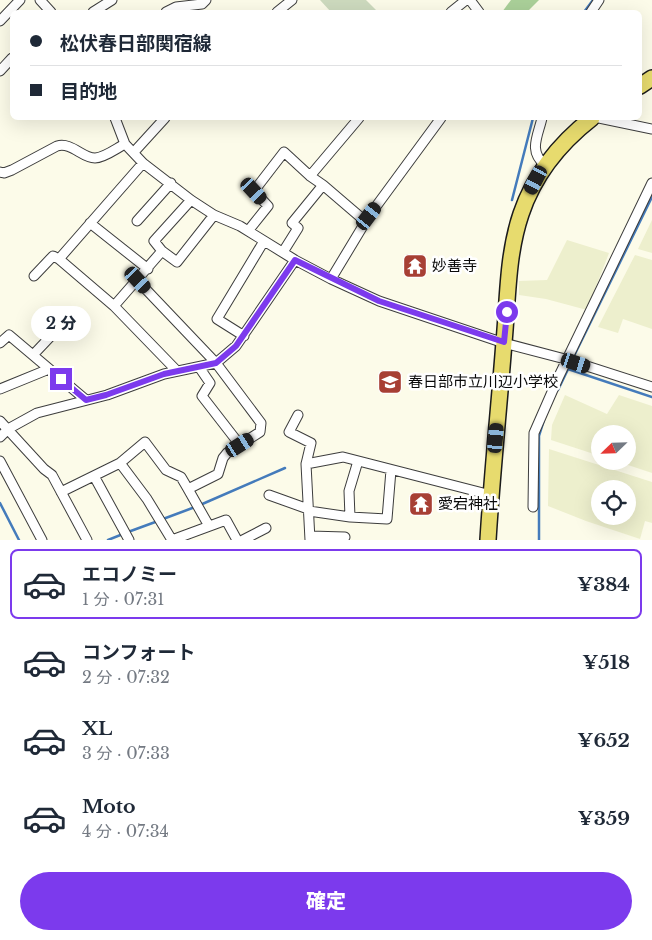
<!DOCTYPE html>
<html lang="ja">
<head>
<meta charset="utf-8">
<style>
  body { margin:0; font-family:"Libre Baskerville","Noto Sans JP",serif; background:#f2f2f3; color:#1f2937; height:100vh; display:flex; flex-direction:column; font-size:19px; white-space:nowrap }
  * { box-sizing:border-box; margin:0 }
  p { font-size:16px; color:#747a83 }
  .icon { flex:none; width:28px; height:28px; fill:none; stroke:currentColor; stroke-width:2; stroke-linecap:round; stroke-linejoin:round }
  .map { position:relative; height:540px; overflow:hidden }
  .sheet { display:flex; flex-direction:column; background:#fff; flex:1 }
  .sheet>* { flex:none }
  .top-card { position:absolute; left:10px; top:10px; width:632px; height:110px; border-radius:8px; box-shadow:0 5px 20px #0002; display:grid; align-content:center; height:110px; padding:0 20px; background:#fff }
  .needle { width:32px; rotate:247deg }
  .tools { position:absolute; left:591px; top:425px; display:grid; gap:10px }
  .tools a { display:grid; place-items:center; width:45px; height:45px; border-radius:50%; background:#fff; box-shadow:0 5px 20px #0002; font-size:25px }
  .end { position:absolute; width:22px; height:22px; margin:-11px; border:6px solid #7c3aed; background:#fff; box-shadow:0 0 0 2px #fff }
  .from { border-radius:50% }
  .bubble { position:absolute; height:35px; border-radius:18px; background:#fff; box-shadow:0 5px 20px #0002; font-size:16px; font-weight:800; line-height:35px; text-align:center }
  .car { position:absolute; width:15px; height:30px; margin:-15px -8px; border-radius:6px; box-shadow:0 0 4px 1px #0007; background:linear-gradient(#222 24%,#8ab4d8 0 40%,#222 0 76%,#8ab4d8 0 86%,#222 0) }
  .top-card b { display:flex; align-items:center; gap:18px; height:48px; font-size:19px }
  .top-card b+b { border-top:1px solid #e0e1e3 }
  .top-card i { width:12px; height:12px; background:#1f2937 }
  ul { padding:9px 0 0; list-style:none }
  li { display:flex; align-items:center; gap:15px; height:70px; margin:0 10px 8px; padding:0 10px; border:2px solid transparent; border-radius:8px }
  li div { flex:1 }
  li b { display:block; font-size:19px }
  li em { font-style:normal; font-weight:800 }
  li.on { border-color:#7c3aed }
  li>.icon { width:45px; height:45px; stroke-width:1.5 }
  .action { display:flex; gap:10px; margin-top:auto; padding:10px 20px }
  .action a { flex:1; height:58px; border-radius:30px; background:#7c3aed; color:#fff; font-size:20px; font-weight:800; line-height:58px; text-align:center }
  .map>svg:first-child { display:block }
  .farmland { fill:#edefcd; fill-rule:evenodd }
  .forest { fill:#aad099 }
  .cemetery { fill:#cddabe }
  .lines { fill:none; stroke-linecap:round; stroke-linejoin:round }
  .stream { stroke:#447bbb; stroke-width:2.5 }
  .street-casing { stroke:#3d3d3d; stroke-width:11 }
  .primary-casing { stroke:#1b1b1b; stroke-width:18 }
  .street { stroke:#fff; stroke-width:9 }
  .primary { stroke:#e7db6e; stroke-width:15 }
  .route { stroke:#7c3aed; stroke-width:6 }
  .labels { text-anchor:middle; stroke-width:5; stroke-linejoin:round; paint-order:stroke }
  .poi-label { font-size:15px; fill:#0a0a0a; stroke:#fff; text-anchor:start }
</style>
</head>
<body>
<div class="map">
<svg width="652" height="540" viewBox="0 0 652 540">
  <rect width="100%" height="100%" fill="#fcfbe9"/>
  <path class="farmland" d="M652,220V253L638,249Z
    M567,240L609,253L587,310L546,299L519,295V281L547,280Z
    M635,255L652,260V329L623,319L618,333L598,327Z
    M565,395L607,414L619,395L652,406V473L616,461H628V434H600V456L551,440L552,425Z
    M549,449L652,482V523L645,521L640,539L586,521L548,506ZM600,489H628V516H600Z"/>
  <path class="forest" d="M511,0H539L527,12H502Z"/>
  <path class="cemetery" d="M320,0H366L378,12H331Z"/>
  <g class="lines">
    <path class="stream" d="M584,12L593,0
      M512,200L533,118
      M573,358L652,197
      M568,369L652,397
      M558,390L571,363
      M0,503L19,540
      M200,505L285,468
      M163,519L195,507
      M128,532L158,521
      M108,540L123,534
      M539,540V436L544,420"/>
    <defs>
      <path id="street" d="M40,0L51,12
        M470,0L479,12
        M93,12L112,0
        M166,12L176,7L202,4L206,0
        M277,12L292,0
        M451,12L466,0
        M591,12L599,0
        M0,21L20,0
        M0,71L12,58
        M115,118L125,144L143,163L191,200L214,215L240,226L295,260L331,279L379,301L504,343L565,359L652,387
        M359,118L310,176L323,185L365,221
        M542,118C538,136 528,151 545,165
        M599,118L652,129
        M134,152L165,118
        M0,172L4,173L12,170L57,146C72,142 82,158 95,158C104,158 117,148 125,144
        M137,221L171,183
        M90,223L148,269
        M248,231L268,206L254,191L284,152L310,176
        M162,251L177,262L214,215
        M283,252L298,228L292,223L323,185
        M59,259L143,163
        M34,276L53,256L59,259L114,306L177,371
        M331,279L369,216L441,118
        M137,280L216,363L261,423L260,432L227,453L223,458L218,474L188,489L209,526
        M114,306L162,251L154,241L191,200
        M244,336L217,319L264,241
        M0,343L9,335L86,400
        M33,355L68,318
        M199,367L210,383L202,396L240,445
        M0,389L49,369
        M298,415L289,432L311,443L306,464
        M0,421L44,469L52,475L87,540
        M0,437L8,429L37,413L107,395L164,374L216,363L236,346L295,260
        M0,461L42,540
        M120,463L147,499L172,540
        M94,476L129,540
        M61,492L120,463L145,442L166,470L181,477L188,489
        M269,495L308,509
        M533,507L534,433L559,376L652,183
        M309,511L350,517L387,519L391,470
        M350,517L349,491L358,461
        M310,536L345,537
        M172,540L226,520L237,540
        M243,540L266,528
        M310,540L306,464L343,457L491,495"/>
      <path id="primary" d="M640,86L652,78
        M488,540C492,474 499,408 504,342C508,300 507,255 521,214C534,175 560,143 592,118"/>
    </defs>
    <use href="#street" class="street-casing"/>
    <use href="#primary" class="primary-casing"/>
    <use href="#street" class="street"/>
    <use href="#primary" class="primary"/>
  </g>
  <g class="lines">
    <path class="route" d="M61,379L86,400L106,395L164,374L216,363L236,346L295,260L379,301L504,342L507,312"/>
  </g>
  <defs>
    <symbol id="temple-square" viewBox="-11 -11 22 22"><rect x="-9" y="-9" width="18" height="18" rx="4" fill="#a73f34" stroke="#fff"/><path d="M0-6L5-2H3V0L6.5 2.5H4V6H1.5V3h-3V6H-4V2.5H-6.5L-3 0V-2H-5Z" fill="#fff"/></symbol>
    <symbol id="school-square" viewBox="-11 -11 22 22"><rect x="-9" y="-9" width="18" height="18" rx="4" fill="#a73f34" stroke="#fff"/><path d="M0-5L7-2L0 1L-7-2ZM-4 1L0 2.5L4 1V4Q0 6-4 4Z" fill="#fff"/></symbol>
  </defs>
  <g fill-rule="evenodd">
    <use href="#temple-square" x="401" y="252" width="28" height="28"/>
    <use href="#school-square" x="376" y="368" width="28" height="28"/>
    <use href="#temple-square" x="407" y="490" width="28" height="28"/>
  </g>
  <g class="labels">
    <g class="poi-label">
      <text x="432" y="271">妙善寺</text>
      <text x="408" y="387">春日部市立川辺小学校</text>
      <text x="438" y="509">愛宕神社</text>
    </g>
  </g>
</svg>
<div class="tools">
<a><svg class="needle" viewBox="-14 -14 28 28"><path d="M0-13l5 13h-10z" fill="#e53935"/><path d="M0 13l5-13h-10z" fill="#747a83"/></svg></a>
<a><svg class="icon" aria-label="locate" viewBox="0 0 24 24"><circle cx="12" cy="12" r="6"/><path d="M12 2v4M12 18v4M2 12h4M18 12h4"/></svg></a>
</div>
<i class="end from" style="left:507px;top:312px"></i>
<i class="end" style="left:61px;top:379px"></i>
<div class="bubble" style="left:31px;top:306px;width:60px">2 分</div>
<i class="car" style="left:536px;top:180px;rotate:208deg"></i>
<i class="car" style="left:254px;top:191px;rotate:137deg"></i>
<i class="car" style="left:369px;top:216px;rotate:37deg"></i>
<i class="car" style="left:138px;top:280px;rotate:137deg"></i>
<i class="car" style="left:576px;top:363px;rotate:108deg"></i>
<i class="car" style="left:496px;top:438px;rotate:5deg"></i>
<i class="car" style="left:240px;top:445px;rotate:58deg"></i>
<div class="top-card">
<b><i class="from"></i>松伏春日部関宿線</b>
<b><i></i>目的地</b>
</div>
</div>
<section class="sheet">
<ul>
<li class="on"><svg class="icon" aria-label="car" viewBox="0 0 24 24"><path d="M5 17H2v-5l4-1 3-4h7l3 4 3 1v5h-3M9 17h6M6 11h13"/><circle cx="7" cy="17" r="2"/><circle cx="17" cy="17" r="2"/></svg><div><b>エコノミー</b><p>1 分 · 07:31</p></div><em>¥384</em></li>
<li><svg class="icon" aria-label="car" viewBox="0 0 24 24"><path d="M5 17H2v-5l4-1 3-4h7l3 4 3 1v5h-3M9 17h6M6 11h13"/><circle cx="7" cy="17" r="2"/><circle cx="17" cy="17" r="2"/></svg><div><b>コンフォート</b><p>2 分 · 07:32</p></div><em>¥518</em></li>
<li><svg class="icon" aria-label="car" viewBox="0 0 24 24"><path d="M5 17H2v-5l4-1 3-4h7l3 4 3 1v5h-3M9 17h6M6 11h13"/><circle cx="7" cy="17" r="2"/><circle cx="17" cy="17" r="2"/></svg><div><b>XL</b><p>3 分 · 07:33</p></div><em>¥652</em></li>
<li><svg class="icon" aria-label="car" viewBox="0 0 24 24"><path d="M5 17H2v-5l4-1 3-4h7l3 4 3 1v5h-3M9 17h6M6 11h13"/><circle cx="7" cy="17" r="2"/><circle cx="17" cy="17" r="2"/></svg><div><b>Moto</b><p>4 分 · 07:34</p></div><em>¥359</em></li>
</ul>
<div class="action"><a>確定</a></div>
</section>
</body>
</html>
